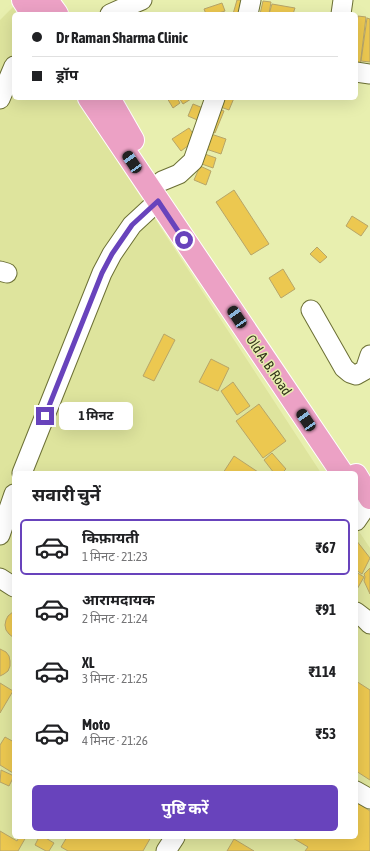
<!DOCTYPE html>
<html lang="hi">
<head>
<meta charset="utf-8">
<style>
  body { margin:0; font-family:"Asap Condensed","Noto Sans Devanagari",sans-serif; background:#f6f6f6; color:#202124; height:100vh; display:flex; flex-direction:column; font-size:15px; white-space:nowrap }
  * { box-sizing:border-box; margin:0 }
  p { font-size:13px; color:#757577 }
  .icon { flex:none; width:22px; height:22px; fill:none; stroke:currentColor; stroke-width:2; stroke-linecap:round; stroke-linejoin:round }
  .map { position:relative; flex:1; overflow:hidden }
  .side { position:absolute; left:12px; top:471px; width:346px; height:368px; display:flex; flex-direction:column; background:#fff; border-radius:6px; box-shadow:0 4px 16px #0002 }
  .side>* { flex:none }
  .guide { position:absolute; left:12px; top:12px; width:346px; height:88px; border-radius:6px; box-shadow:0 4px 16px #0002; display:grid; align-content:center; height:88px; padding:0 20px; background:#fff }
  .end { position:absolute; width:18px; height:18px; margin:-9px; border:5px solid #6843bc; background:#fff; box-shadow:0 0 0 2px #fff }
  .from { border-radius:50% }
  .bubble { position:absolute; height:28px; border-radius:6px; background:#fff; box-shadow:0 4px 16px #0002; font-size:13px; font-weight:700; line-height:28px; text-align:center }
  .car { position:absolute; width:12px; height:24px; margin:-12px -6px; border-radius:5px; box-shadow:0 0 3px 1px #0007; background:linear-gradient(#222 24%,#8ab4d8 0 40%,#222 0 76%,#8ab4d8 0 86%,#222 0) }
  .guide b { display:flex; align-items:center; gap:14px; height:38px; font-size:15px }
  .guide b+b { border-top:1px solid #e0e0e0 }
  .guide i { width:10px; height:10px; background:#202124 }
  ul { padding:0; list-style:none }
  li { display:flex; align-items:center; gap:12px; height:56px; margin:0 8px 6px; padding:0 12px; border:2px solid transparent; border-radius:6px }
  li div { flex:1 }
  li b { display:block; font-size:15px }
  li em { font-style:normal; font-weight:700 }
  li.active { border-color:#6843bc }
  li>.icon { width:36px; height:36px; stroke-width:1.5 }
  h2 { padding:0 20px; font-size:18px; line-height:48px }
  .primary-button { display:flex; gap:8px; margin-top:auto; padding:8px 20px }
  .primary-button a { flex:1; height:46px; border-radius:6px; background:#6843bc; color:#fff; font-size:16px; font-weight:700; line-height:46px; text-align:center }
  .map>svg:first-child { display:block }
  .built { fill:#dee49d }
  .building { fill:#ecc850; stroke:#b7a568 }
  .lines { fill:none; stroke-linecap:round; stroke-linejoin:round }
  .minor-casing { stroke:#6b6f34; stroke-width:21 }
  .major-casing { stroke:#fff; stroke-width:24 }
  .minor { stroke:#fff; stroke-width:19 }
  .major { stroke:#eca1c5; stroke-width:22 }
  .route { stroke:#6843bc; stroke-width:5 }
  .labels { text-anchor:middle; stroke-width:3; stroke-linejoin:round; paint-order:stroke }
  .street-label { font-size:14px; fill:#34361c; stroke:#e8efaf }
</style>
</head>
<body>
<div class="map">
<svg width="370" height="851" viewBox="0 0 370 851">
  <rect width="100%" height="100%" fill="#e8efaf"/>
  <path class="built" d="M15,5L21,14H14V98H76L321,473H14V837H356V527L370,548V851H0V20Z"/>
  <path class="building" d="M237,0H246L243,14H233Z
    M263,1L271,2L269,14H260Z
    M222,3L225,11L215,14H206L204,9Z
    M272,4L295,8L293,14H269Z
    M358,16L366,17L360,66H356V34Z
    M367,18L370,19V62L361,61Z
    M167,98H177L180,103L173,108Z
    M179,98H190L191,99L183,104Z
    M218,98H234L229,110L215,105Z
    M193,104L208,110L202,122L188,116Z
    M215,107L224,111L215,133L207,129Z
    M189,128L197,139L181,151L172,139Z
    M211,134L226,139L221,154L206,149Z
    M202,153L216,158L213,168L199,163Z
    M200,166L211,171L206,185L194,180Z
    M234,190L269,244L251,255L216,202Z
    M352,216L368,226L361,236L346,226Z
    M317,247L327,257L320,263L310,254Z
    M283,269L295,289L281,298L269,278Z
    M164,334L175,340L154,381L143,376Z
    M211,359L229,368L218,391L199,382Z
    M233,382L250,406L237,415L221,391Z
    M259,404L286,441L263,458L236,421Z
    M272,453L286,469L282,473H274L264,460Z
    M234,456L258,472V473H223Z
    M356,540L370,558L362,574L356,570Z
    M370,568V594L364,581L365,577L364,574Z
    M356,572L364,577L356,591Z
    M14,611V638L9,634L6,630L5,625L6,620L8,616Z
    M0,649L6,652L9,656L10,661V666L8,671L4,674L0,676Z
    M356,681L370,690V780L356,771Z
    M0,683L13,691L0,713Z
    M5,737L14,742L13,773L0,765V745Z
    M1,770L14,776L9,786L0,782Z
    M356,802L370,811V851H305L308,847L291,837H356Z
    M0,831L17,841L19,837H26L18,851H0Z
    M39,837H44L54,843L49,851H46L35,845Z
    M67,837H151L143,851H68L61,847Z
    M234,839L254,851H227Z"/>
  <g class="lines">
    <defs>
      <path id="minor" d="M110,14L130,5L142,0
        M248,14L251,0
        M341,14L343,0
        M356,72L370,74
        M0,99L14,66
        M162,181L179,174L193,161L215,98
        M0,271L7,273
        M311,310L344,368L350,373L356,375L365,370L370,355
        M22,473L102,273L112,254L132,225L158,201
        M356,521L365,508
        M0,535L14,494
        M0,578L14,587
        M356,612L365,619L370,624
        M356,791L370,799
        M166,851L175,837"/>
      <path id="major" d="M23,0L32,14
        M47,0L57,14
        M89,98L342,473
        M109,98L133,140
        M356,475L370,498"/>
    </defs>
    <use href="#minor" class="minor-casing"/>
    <use href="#major" class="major-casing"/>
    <use href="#minor" class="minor"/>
    <use href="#major" class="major"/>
  </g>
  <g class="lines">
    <path class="route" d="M45,416L102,273L112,254L132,225L158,201L184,240"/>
  </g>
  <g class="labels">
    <g class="street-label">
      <text transform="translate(269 365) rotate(56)" y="5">Old A. B. Road</text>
    </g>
  </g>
</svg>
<i class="end from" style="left:184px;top:240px"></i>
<i class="end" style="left:45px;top:416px"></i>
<div class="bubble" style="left:59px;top:402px;width:74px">1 मिनट</div>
<i class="car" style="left:132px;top:162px;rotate:326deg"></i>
<i class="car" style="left:237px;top:317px;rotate:326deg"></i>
<i class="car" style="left:306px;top:420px;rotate:326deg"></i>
<div class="guide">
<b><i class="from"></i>Dr Raman Sharma Clinic</b>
<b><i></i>ड्रॉप</b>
</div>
<section class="side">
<h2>सवारी चुनें</h2>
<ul>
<li class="active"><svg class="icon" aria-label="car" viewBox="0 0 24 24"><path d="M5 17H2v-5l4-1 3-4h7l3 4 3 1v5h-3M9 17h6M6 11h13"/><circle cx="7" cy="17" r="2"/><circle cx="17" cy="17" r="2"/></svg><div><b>किफ़ायती</b><p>1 मिनट · 21:23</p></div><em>₹67</em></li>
<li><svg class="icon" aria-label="car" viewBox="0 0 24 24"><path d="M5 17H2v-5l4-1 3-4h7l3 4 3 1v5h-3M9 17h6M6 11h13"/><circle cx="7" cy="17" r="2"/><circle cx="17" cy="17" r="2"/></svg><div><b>आरामदायक</b><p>2 मिनट · 21:24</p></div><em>₹91</em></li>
<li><svg class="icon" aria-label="car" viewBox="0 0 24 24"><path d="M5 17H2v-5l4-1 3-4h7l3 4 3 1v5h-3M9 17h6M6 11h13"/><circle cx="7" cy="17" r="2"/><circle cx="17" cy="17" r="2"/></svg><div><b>XL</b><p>3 मिनट · 21:25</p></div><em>₹114</em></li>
<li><svg class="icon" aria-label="car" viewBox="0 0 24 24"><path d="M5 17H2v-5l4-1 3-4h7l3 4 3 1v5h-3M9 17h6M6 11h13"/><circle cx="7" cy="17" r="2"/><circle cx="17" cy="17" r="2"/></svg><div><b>Moto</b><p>4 मिनट · 21:26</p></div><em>₹53</em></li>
</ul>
<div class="primary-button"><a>पुष्टि करें</a></div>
</section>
</div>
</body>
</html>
